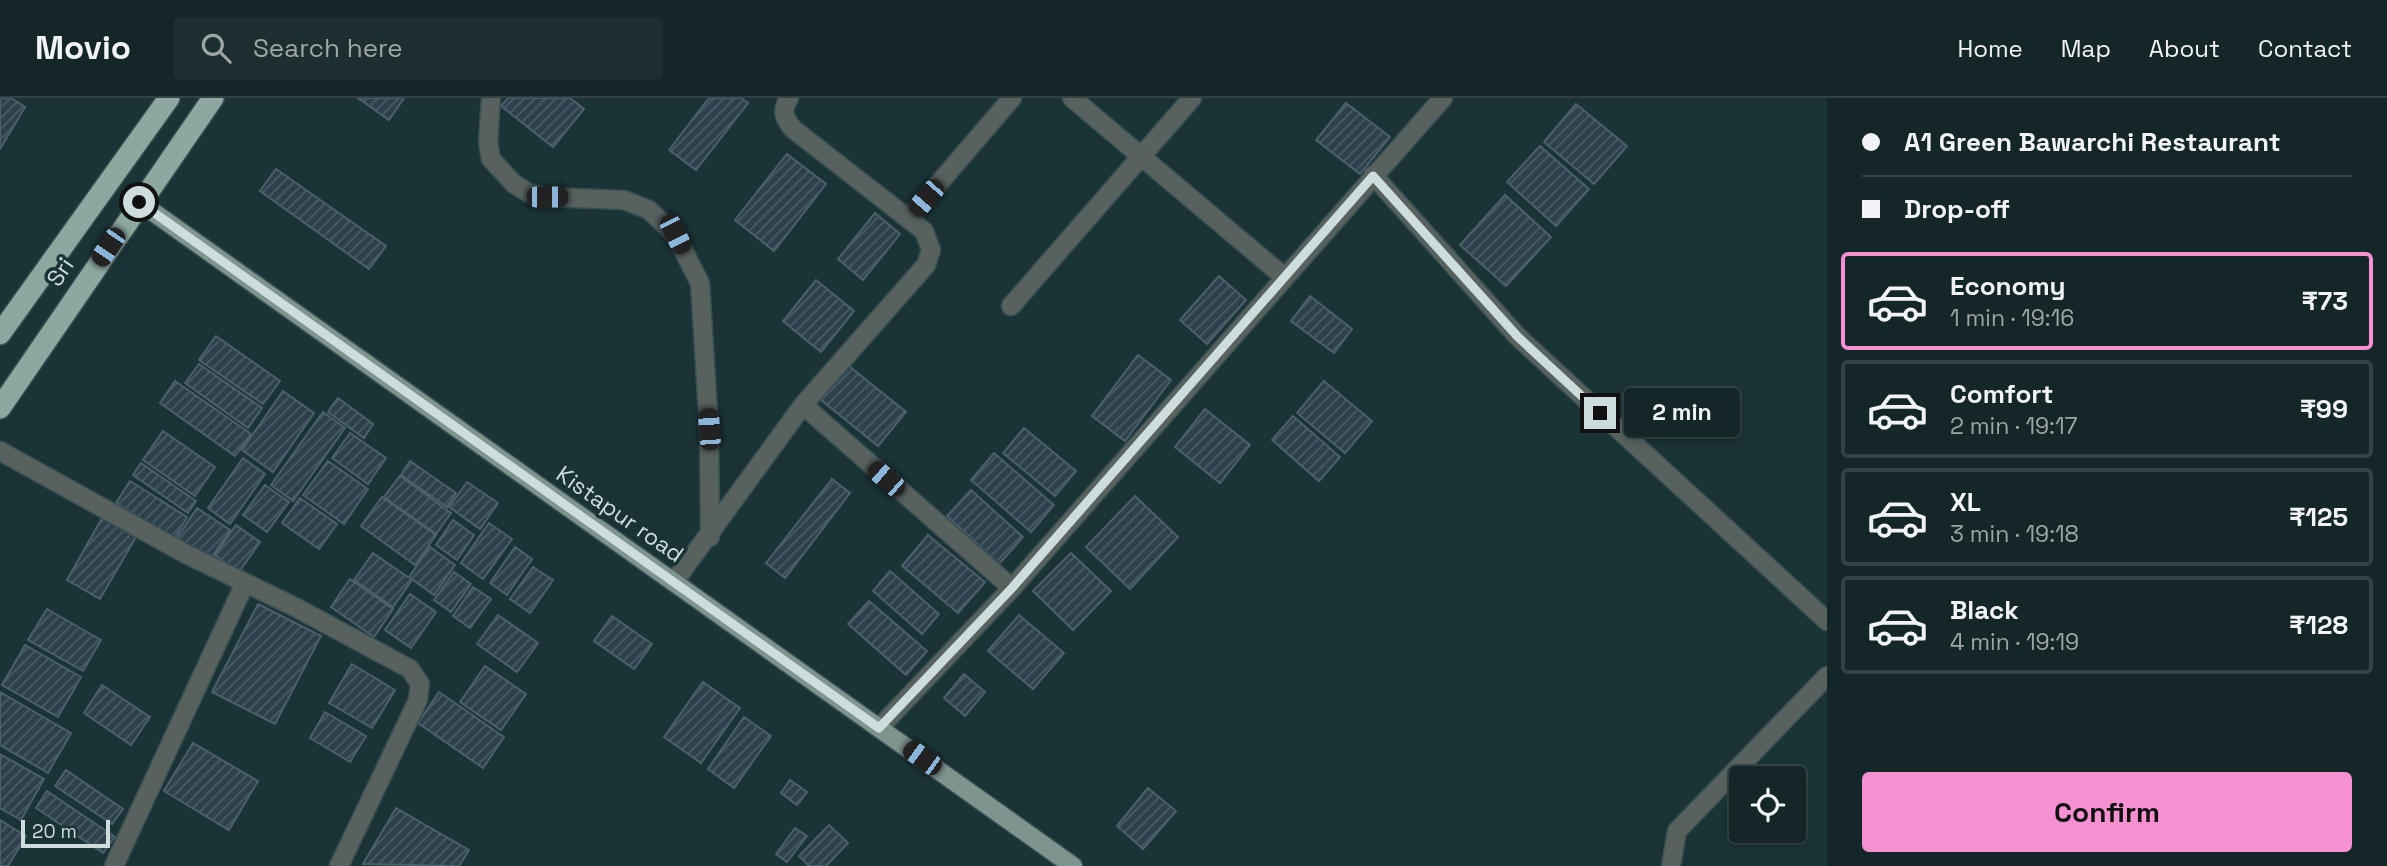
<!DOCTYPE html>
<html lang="en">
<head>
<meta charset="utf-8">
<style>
  body { margin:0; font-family:"Space Grotesk",sans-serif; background:#1d2e30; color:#f1f3f6; height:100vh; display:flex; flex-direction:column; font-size:26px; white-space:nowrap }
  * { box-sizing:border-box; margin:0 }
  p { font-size:23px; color:#9da5a8 }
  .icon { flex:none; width:38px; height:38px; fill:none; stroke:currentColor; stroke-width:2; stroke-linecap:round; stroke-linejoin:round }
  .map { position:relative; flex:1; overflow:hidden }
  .sheet { display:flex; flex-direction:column; background:#142628; width:560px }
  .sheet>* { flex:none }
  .top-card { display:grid; align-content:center; height:154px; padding:0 35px; background:#142628 }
  .buttons { position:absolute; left:1729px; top:668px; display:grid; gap:14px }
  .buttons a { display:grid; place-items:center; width:77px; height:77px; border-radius:7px; background:#142628; box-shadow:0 4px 10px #0003,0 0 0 2px #334345; font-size:35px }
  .scale { position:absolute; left:21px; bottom:18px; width:89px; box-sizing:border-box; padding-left:7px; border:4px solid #cedcde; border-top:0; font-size:19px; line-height:24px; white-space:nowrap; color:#cedcde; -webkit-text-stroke:5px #1a3336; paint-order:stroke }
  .end { position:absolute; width:32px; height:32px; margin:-16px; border:9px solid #cedcde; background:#111; box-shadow:0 0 0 4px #111 }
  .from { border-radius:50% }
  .bubble { position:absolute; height:49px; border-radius:7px; background:#142628; box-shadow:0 4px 10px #0003,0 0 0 2px #334345; font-size:23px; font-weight:700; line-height:49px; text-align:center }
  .car { position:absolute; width:21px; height:42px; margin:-21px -10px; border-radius:9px; box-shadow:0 0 5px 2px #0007; background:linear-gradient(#222 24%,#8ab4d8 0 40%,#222 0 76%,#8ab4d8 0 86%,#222 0) }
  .top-card b { display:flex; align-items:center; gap:24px; height:66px; font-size:26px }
  .top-card b+b { border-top:2px solid #334345 }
  .top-card i { width:18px; height:18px; background:#f1f3f6 }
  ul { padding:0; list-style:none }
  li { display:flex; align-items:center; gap:21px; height:98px; margin:0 14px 10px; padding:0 21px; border:4px solid #334345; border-radius:7px }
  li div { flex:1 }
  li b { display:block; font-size:26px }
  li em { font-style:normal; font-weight:700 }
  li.active { border-color:#f590d1 }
  li>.icon { width:63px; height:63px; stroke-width:1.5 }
  .button { display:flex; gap:14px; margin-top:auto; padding:14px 35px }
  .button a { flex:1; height:80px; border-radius:7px; background:#f590d1; color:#111; font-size:28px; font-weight:700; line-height:80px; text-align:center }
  header { display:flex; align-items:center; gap:42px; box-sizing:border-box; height:98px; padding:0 35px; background:#142628; border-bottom:2px solid #334345 }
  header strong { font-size:33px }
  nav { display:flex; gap:38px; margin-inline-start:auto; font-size:24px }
  .search { width:490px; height:63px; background:#1d2e30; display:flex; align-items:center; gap:18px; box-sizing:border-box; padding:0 24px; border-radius:7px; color:#9da5a8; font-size:26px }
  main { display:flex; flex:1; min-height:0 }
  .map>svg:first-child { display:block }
  .building { fill:url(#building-hatch); stroke:#4b606b; stroke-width:2 }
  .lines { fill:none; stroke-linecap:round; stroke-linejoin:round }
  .minor-casing { stroke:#374e51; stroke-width:21 }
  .major-casing { stroke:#374e51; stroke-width:21 }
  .highway-casing { stroke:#374e51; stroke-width:24 }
  .minor { stroke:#57625f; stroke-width:18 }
  .major { stroke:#7e948e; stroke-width:18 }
  .highway { stroke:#8da8a0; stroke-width:21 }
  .route { stroke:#cedcde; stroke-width:9 }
  .labels { text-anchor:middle; stroke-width:7; stroke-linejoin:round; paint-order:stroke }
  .street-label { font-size:23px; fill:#cedcde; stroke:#1a3336 }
</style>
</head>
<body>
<header>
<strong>Movio</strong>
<div class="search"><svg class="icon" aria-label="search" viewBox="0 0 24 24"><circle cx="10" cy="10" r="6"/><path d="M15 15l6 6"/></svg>Search here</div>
<nav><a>Home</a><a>Map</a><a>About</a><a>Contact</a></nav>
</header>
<main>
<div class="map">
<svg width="1827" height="768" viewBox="0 0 1827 768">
  <defs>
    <pattern id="building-hatch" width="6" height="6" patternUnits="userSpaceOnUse" patternTransform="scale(1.75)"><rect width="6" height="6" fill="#2d414c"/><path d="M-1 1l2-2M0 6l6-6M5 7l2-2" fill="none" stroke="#4a5c65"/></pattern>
  </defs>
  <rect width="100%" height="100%" fill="#1a3336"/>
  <path class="building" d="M0,0H11L25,9L0,51Z
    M358,0H404L389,22Z
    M508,0H570L584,11L553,49L501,8Z
    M709,0H741L748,5L696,72L669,52Z
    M1346,5L1390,39L1360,76L1316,42Z
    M1576,6L1627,48L1594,86L1544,44Z
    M1540,48L1589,91L1556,128L1507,84Z
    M787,56L826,86L774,153L735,122Z
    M276,71L386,148L369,171L260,93Z
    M1505,97L1551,139L1506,188L1460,147Z
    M875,115L900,136L863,182L838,161Z
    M1219,178L1246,202L1207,246L1180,222Z
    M816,182L854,213L821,254L783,223Z
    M1310,198L1352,231L1334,255L1291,223Z
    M216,238L280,283L263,306L199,262Z
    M1138,257L1171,282L1125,343L1092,318Z
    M199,266L262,310L248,330L185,285Z
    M849,268L906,314L878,348L821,302Z
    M175,283L251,336L235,358L160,305Z
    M1324,283L1372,323L1345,355L1297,315Z
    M283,293L314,315L273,374L242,352Z
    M338,300L373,326L364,340L328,314Z
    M1205,311L1250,347L1220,385L1175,349Z
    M323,314L345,330L293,403L271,387Z
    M1293,318L1340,359L1319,383L1272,342Z
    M1024,330L1076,373L1055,398L1003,355Z
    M163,333L215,369L195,398L143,362Z
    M350,335L386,360L368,386L332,360Z
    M994,355L1054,407L1031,434L971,382Z
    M243,360L265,376L230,426L208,410Z
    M328,363L368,391L344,426L303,397Z
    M410,363L456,395L447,409L401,377Z
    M141,365L196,403L188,415L133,377Z
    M400,378L451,415L436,436L384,399Z
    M832,381L850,395L785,480L766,465Z
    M130,383L187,419L174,441L116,405Z
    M467,384L498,405L480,431L449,409Z
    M265,387L289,404L267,434L243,417Z
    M971,392L1023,439L999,466L947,418Z
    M1135,398L1178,439L1130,491L1086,449Z
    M382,399L436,437L415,467L361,428Z
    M300,400L337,426L319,451L282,425Z
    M197,410L230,432L210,462L177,440Z
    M102,420L136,439L100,501L67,482Z
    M453,422L474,437L457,462L436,447Z
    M489,425L512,441L483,481L461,465Z
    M236,427L260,444L239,474L215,457Z
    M928,437L985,484L958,515L902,468Z
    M430,449L455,467L434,497L409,479Z
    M515,449L532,461L507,497L490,485Z
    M373,455L412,482L393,509L354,482Z
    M1071,455L1111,493L1073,532L1033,493Z
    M533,469L553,482L530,515L510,501Z
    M890,473L939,516L922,536L873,493Z
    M454,474L471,486L451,514L434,502Z
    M350,481L393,511L374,539L331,509Z
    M473,489L491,501L470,530L453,518Z
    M410,496L436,514L411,550L385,532Z
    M869,503L927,553L906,577L848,526Z
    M258,506L321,538L275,626L212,594Z
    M47,511L101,542L83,573L28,542Z
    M498,517L538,545L517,574L477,546Z
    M1019,517L1064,555L1033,591L988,553Z
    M612,518L652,546L634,571L594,543Z
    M25,547L81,579L58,619L2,587Z
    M352,566L395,592L372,630L329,605Z
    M485,568L526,596L501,632L460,604Z
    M964,576L985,594L965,618L944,600Z
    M703,584L740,610L701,665L664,639Z
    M102,587L150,619L131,647L84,615Z
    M0,594L71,635L48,675L0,647Z
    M439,594L504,639L483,670L418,625Z
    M325,614L366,638L350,664L310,640Z
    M744,619L771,638L734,690L708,671Z
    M193,645L258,683L229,732L164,693Z
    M0,656L44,681L21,722L0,710Z
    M66,672L123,711L112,726L55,688Z
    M790,682L807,694L797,707L781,695Z
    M1148,690L1176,713L1143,751L1117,728Z
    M47,693L115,739L103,755L36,710Z
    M396,710L469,752L459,768L363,766Z
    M0,722L26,738L8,768H0Z
    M829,727L848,745L826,768H809L799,758Z
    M795,730L807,738L787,764L776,756Z"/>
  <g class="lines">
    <defs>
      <path id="minor" d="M491,0L488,44L491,61L514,86L529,95L547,99L624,102L649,112L675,136L700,185L709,331L710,439
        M1072,0L1283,178
        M1373,77L1518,239L1827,523
        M909,120L1012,0
        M1011,208L1192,0
        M803,307L1012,490
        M0,353L188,457L295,509L410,571L420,586L418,602L339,768
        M674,484L803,307L926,167L931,152L924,133L793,31C784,20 781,13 789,0
        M879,630L1012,490L1443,0
        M114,768L245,485
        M1671,768L1677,733L1827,578"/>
      <path id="major" d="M139,104L1073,768"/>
      <path id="highway" d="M0,236L169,0
        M0,310L213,0"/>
    </defs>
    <use href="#minor" class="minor-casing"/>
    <use href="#major" class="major-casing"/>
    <use href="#highway" class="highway-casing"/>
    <use href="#minor" class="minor"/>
    <use href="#major" class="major"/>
    <use href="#highway" class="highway"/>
  </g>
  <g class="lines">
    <path class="route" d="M139,104L879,630L1012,490L1373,78L1518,239L1600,315"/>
  </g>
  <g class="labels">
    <g class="street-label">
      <text transform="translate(60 174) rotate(-56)" y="8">Sri</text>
      <text transform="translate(620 416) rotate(35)" y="8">Kistapur road</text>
    </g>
  </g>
</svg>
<div class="buttons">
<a><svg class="icon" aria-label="locate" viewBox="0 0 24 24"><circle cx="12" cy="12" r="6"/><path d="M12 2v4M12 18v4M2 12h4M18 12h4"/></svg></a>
</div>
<div class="scale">20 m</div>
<i class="end from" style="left:139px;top:104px"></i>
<i class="end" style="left:1600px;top:315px"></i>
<div class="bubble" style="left:1624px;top:290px;width:116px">2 min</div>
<i class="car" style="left:547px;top:99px;rotate:90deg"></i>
<i class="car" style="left:926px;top:100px;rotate:221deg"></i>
<i class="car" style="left:675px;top:136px;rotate:153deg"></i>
<i class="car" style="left:108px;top:149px;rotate:214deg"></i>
<i class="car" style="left:709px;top:331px;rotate:356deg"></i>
<i class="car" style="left:886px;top:381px;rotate:311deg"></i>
<i class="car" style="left:922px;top:660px;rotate:306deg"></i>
</div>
<section class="sheet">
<div class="top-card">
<b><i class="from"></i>A1 Green Bawarchi Restaurant</b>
<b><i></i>Drop-off</b>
</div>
<ul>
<li class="active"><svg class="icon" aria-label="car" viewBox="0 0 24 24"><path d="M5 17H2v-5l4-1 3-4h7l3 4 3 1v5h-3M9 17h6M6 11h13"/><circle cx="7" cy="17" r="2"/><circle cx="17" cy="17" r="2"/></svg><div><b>Economy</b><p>1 min · 19:16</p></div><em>₹73</em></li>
<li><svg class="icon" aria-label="car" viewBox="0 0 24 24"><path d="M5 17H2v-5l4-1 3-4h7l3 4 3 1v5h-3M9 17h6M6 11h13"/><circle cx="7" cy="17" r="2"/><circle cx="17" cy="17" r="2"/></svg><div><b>Comfort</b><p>2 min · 19:17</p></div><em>₹99</em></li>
<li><svg class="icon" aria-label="car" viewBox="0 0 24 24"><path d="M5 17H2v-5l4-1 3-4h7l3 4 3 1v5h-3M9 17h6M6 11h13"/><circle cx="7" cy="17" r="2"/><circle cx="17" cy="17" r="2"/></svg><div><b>XL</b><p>3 min · 19:18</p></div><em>₹125</em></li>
<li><svg class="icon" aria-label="car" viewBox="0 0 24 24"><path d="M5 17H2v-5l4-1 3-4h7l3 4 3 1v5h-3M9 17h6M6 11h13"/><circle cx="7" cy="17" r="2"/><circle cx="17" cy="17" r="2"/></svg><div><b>Black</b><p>4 min · 19:19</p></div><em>₹128</em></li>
</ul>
<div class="button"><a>Confirm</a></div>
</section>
</main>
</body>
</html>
